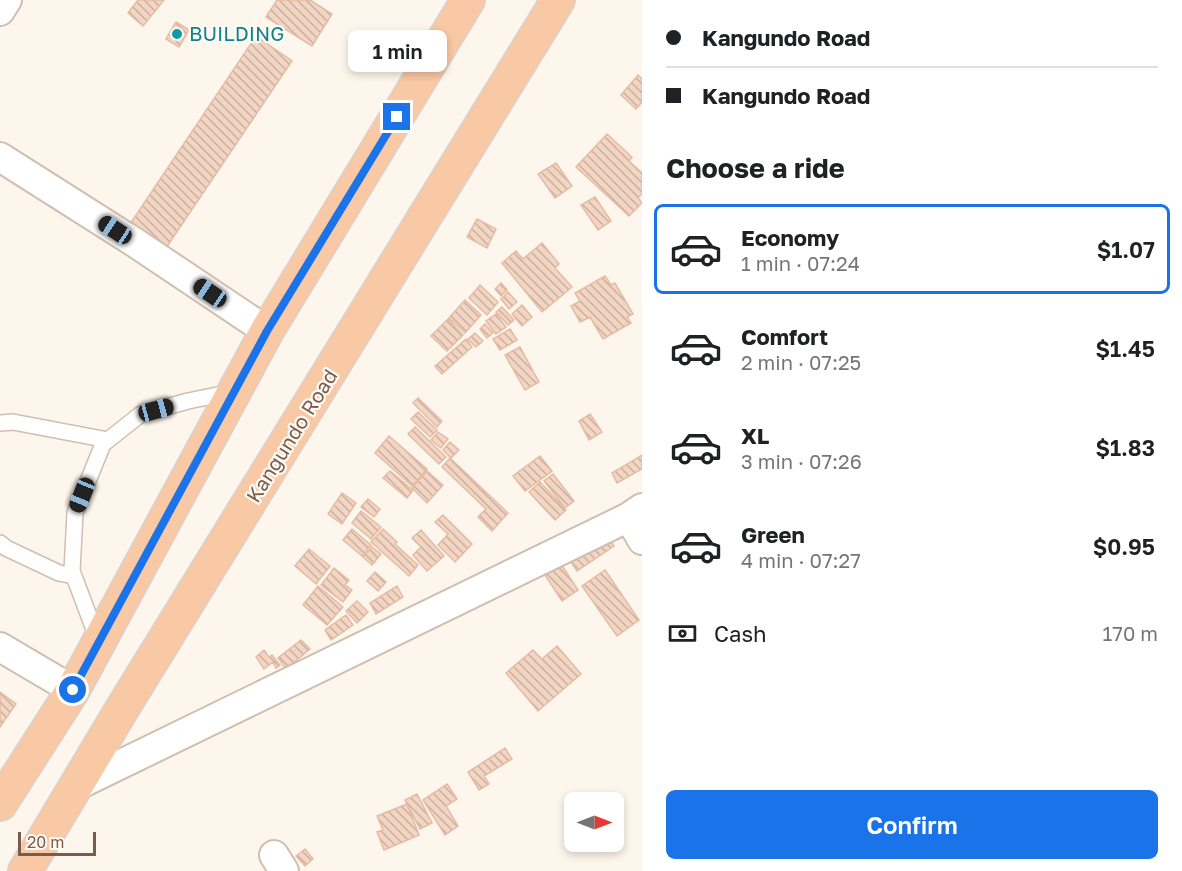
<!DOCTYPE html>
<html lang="en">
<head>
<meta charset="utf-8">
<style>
  body { margin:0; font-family:"Golos Text",sans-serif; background:#f2f2f2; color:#202124; height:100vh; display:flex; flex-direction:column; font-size:22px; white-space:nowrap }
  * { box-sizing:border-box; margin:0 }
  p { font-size:20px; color:#757577 }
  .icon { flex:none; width:33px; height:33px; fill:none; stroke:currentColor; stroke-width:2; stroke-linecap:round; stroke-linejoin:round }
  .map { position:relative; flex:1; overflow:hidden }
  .sheet { display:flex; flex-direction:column; background:#fff; width:540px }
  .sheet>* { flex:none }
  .top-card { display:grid; align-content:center; height:132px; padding:0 24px; background:#fff }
  .needle { width:39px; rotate:90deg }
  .controls { position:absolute; left:564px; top:792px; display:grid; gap:12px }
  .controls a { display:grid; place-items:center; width:60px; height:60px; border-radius:9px; background:#fff; box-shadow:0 3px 9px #0003; font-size:30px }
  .scale { position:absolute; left:18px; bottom:15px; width:78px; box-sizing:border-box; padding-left:6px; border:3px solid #7a5c4d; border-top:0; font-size:16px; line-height:21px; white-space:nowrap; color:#7a5c4d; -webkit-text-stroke:4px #fffaf3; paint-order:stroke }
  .end { position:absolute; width:27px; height:27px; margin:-14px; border:8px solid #1a73e8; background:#fff; box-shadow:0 0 0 3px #fff }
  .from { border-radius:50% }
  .bubble { position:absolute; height:42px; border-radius:9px; background:#fff; box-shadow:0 3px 9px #0003; font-size:20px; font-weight:600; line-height:42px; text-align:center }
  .car { position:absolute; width:18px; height:36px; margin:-18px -9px; border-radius:8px; box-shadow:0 0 4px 2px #0007; background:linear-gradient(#222 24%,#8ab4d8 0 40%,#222 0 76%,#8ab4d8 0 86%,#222 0) }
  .top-card b { display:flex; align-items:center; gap:21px; height:57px; font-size:22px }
  .top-card b+b { border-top:2px solid #e0e0e0 }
  .top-card i { width:15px; height:15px; background:#202124 }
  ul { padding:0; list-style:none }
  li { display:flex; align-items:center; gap:18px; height:90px; margin:0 12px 9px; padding:0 12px; border:3px solid transparent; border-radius:9px }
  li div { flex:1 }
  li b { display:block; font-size:22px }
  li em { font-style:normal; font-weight:600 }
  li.current { border-color:#1a73e8 }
  li>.icon { width:54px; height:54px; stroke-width:1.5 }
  h2 { padding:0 24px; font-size:27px; line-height:72px }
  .pay { display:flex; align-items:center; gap:15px; height:66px; padding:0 24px; font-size:22px }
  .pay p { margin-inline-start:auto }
  .action { display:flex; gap:12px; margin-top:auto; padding:12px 24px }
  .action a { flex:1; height:69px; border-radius:9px; background:#1a73e8; color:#fff; font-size:24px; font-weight:600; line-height:69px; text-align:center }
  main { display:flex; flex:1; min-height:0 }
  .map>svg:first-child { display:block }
  .building { fill:url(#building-back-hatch); stroke:#e6bba3; stroke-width:1.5 }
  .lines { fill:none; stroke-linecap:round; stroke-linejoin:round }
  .service-casing { stroke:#d1beb0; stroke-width:18 }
  .minor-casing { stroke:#d1beb0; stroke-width:32 }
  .trunk-casing { stroke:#dad1cd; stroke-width:36 }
  .service { stroke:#fff; stroke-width:15 }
  .minor { stroke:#fff; stroke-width:28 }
  .trunk { stroke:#f9c8a4; stroke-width:33 }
  .route { stroke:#1a73e8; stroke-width:8 }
  .culture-dot { fill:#0f9aa8; stroke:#fffaf3; stroke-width:2 }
  .labels { text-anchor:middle; stroke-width:4.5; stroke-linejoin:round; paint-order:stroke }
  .culture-label { font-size:20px; fill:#0d838f; stroke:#fffaf3; text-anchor:start }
  .street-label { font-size:20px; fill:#7a5c4d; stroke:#fffaf3 }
</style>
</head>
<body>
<main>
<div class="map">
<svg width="642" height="871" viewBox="0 0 642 871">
  <defs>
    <pattern id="building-back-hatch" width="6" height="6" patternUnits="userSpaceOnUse" patternTransform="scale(1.5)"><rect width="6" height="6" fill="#f3d5c3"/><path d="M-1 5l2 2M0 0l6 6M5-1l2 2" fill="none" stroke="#cab0a1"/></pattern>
  </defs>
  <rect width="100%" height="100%" fill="#fdf6ec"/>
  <path class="building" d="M138,0H164L143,26L128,13Z
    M277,0H310L332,14L312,46L266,17Z
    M176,22L189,30L179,47L166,39Z
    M256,36L292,61L162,254L126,230Z
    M638,75L642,79V102L636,109L621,95Z
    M607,134L632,157L629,161L642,173V194L638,198L642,203L629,216L576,167Z
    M556,163L572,186L555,198L538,174Z
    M595,197L611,221L598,230L581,205Z
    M477,219L496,229L487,248L467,237Z
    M542,243L559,264L555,268L572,287L542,312L502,263L516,251L523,259Z
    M605,276L611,285L615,283L633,314L627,317L631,323L603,339L590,317L580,322L571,306L580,301L575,293Z
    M501,283L507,290L501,296L495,289Z
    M480,285L498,302L487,315L469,298Z
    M508,292L517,302L509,309L501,299Z
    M465,300L481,315L465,333L449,318Z
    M522,305L532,317L522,326L512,314Z
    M502,307L514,320L508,325L496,312Z
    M496,314L506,327L496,334L486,321Z
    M448,319L463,335L447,351L431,336Z
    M485,324L493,333L487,338L480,329Z
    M510,329L517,340L500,350L493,339Z
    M475,333L483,341L476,347L468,339Z
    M466,339L472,347L442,374L435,366Z
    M520,347L539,382L525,390L505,355Z
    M418,398L442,421L437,427L413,403Z
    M418,412L437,430L430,437L411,419Z
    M590,414L602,432L589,440L579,421Z
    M415,427L446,457L439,464L408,434Z
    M438,432L448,439L441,448L431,440Z
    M389,436L427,469L412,486L375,453Z
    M450,442L459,450L451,458L443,450Z
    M642,455V469L617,483L612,473Z
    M540,456L552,471L525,491L513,476Z
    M450,458L508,513L492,531L478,517L486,509L442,467Z
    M390,471L413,490L407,498L383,478Z
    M427,471L443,485L427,503L412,488Z
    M553,474L574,501L565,508L544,481Z
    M540,482L566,510L555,520L529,492Z
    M342,493L356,503L342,524L328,514Z
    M368,499L380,509L374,517L361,507Z
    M361,511L381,527L371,539L352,523Z
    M443,515L472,544L455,562L438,545L448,534L435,522Z
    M352,529L371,545L362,556L343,540Z
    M383,529L397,542L395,544L418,565L409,576L371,542Z
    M421,530L444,556L427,571L413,555L421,547L412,538Z
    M613,534L611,541L614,546L577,571L571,562Z
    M372,547L381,554L372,565L363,557Z
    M309,549L330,566L316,584L295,566Z
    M559,561L578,590L562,601L543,572Z
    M334,568L349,580L345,585L352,590L343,602L321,585Z
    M605,570L639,620L617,636L582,586Z
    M375,572L386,582L378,591L367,581Z
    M318,586L343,607L327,625L303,605Z
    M397,586L403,597L376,614L370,603Z
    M357,601L368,612L357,623L346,611Z
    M346,615L353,625L331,640L325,630Z
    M301,640L310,649L286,669L278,658Z
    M557,646L581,674L538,711L506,673L533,650L542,659Z
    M264,650L269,657L272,655L280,665L276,668L273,662L264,669L256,657Z
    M0,692L16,704L0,727Z
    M505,748L512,759L484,776L489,784L479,790L468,772Z
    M447,784L457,799L446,806L458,826L445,835L423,800Z
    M417,794L432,823L420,829L405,800Z
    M407,804L419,835L384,850L377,832L383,830L377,816Z
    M305,849L313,859L305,866L296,856Z"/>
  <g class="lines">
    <defs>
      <path id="service" d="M0,423L13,422L108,440
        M0,543L6,548L59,573L74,576
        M98,640L72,571L75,513L103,444L141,414L188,401L232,392"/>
      <path id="minor" d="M0,11L7,0
        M0,157L134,242L267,331
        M629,517L642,540
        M0,647L73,690
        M76,786L629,517L642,508
        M274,855L284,871"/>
      <path id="trunk" d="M0,804L73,690L267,331L468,0
        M25,871L122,709L558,0"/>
    </defs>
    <use href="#service" class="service-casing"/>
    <use href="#minor" class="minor-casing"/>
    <use href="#trunk" class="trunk-casing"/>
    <use href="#service" class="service"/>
    <use href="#minor" class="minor"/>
    <use href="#trunk" class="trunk"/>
  </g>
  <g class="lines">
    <path class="route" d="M73,690L267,331L397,117"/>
  </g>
  <circle class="culture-dot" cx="177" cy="34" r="6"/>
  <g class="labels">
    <g class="culture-label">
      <text x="189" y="41">BUILDING</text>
    </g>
    <g class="street-label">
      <text transform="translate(292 436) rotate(-58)" y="7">Kangundo Road</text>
    </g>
  </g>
</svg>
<div class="controls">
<a><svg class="needle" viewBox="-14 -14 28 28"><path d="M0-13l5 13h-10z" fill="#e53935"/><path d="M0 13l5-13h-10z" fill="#757577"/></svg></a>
</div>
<div class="scale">20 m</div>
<i class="end from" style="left:73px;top:690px"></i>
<i class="end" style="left:397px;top:117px"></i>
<div class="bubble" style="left:348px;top:30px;width:99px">1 min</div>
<i class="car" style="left:115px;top:230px;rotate:303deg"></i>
<i class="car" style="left:210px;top:293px;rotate:304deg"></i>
<i class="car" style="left:156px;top:410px;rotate:75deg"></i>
<i class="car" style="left:82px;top:495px;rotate:202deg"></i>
</div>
<section class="sheet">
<div class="top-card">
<b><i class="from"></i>Kangundo Road</b>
<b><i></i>Kangundo Road</b>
</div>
<h2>Choose a ride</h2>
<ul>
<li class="current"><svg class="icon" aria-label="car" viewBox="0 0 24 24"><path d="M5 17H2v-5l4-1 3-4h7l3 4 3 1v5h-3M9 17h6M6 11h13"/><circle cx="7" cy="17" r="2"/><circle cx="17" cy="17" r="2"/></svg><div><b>Economy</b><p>1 min · 07:24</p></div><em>$1.07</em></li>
<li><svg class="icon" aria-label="car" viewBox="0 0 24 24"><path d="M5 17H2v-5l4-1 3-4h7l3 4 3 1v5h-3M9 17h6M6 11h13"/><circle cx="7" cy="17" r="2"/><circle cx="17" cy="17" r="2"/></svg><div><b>Comfort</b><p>2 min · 07:25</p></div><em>$1.45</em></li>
<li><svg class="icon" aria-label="car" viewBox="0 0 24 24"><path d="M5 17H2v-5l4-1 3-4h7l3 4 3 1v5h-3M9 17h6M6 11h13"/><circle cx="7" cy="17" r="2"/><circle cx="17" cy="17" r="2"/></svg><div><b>XL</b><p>3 min · 07:26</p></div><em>$1.83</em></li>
<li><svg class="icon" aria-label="car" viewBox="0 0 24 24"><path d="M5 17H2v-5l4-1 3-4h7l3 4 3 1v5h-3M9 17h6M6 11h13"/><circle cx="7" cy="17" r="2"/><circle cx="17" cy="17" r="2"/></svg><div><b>Green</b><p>4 min · 07:27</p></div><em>$0.95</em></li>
</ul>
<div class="pay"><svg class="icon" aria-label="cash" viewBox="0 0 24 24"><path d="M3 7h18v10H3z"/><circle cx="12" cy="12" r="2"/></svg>Cash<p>170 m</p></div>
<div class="action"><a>Confirm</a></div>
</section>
</main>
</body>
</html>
